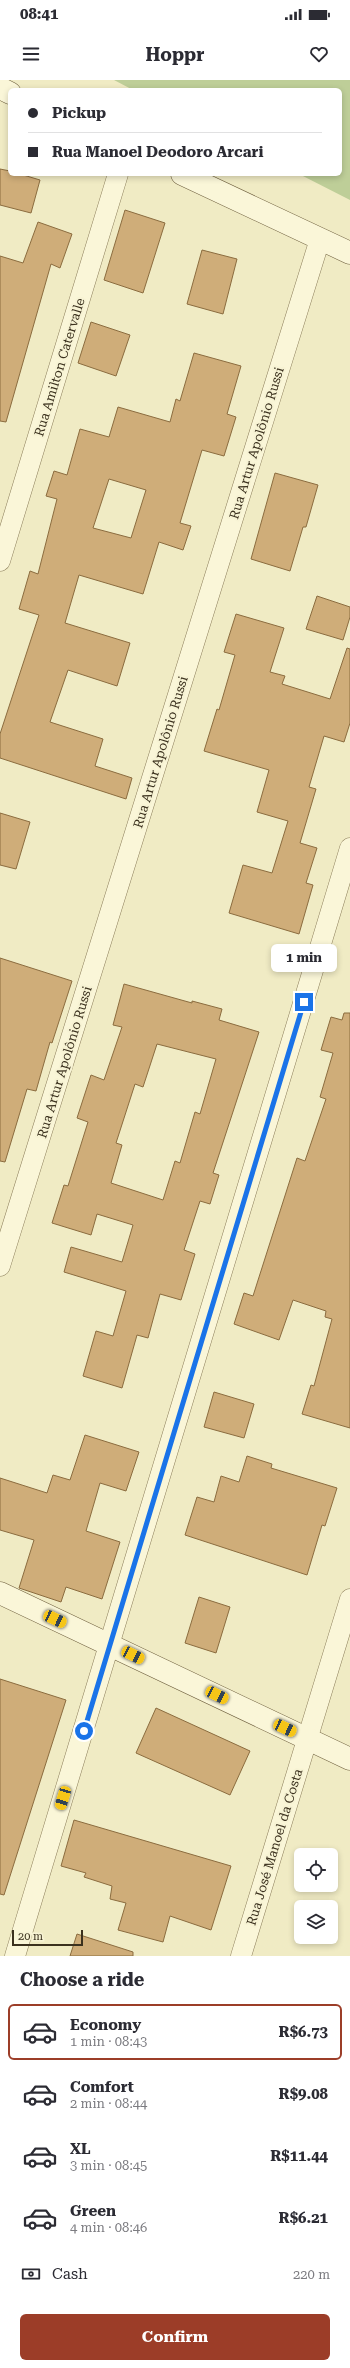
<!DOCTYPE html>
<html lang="en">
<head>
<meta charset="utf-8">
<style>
  body { margin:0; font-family:"Roboto Serif",serif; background:#f7f7f7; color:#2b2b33; height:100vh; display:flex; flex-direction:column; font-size:15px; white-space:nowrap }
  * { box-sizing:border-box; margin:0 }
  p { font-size:13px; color:#7c7c81 }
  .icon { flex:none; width:22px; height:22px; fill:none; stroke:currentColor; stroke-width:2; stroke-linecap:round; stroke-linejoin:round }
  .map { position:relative; height:1876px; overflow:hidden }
  .panel { display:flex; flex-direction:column; background:#fff; flex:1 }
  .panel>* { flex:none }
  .hud { position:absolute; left:8px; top:8px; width:334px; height:88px; border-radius:6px; box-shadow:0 2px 6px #0003; display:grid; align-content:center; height:88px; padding:0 20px; background:#fff }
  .buttons { position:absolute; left:294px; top:1768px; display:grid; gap:8px }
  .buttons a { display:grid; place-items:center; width:44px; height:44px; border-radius:6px; background:#fff; box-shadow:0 2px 6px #0003; font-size:20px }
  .scale { position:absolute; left:12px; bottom:10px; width:71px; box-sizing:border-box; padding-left:4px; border:2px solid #3b311e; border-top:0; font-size:11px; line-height:14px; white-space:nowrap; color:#3b311e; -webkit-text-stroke:3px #f7f3d4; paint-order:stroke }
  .end { position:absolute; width:18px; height:18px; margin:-9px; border:5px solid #1a73e8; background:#fff; box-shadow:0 0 0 2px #fff }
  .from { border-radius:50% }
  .bubble { position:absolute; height:28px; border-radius:6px; background:#fff; box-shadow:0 2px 6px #0003; font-size:13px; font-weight:700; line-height:28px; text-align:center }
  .car { position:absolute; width:12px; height:24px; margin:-12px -6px; border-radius:5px; box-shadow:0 0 3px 1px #0007; background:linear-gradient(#f5c518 24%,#345 0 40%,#f5c518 0 76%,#345 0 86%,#f5c518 0) }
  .hud b { display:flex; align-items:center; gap:14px; height:38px; font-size:15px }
  .hud b+b { border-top:1px solid #e1e1e2 }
  .hud i { width:10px; height:10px; background:#2b2b33 }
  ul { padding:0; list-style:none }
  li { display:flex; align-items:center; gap:12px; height:56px; margin:0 8px 6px; padding:0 12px; border:2px solid transparent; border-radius:6px }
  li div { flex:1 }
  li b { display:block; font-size:15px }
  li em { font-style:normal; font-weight:700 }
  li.active { border-color:#9c3d28 }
  li>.icon { width:36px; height:36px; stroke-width:1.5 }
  h2 { padding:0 20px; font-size:18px; line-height:48px }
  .pay { display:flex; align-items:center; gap:10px; height:44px; padding:0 20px; font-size:15px }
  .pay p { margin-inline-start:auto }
  .button { display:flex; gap:8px; margin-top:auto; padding:8px 20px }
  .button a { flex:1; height:46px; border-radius:6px; background:#9c3d28; color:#fff; font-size:16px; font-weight:700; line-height:46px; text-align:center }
  .status { display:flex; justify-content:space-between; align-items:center; height:28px; padding:0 20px; background:#fff; direction:ltr }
  .status svg { height:11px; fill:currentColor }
  header { display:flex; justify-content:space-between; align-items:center; height:52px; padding:0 20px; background:#fff; font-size:18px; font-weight:700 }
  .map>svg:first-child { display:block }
  .green { fill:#bece98 }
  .building { fill:#cfad79; stroke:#8b6c3f; fill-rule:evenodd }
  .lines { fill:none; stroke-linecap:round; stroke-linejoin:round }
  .street-casing { stroke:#8b7d5a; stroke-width:21 }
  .secondary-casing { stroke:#6d5e3d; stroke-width:23 }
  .street { stroke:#faf6d8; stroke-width:20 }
  .secondary { stroke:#faf6d8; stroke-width:22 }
  .route { stroke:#1a73e8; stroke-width:5 }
  .labels { text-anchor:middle; stroke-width:4; stroke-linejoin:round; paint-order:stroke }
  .street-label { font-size:13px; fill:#3b311e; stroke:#f7f3d4 }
</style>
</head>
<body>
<div class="status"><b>08:41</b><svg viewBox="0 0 49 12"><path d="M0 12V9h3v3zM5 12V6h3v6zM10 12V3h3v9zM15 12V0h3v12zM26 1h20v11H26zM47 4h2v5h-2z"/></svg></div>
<header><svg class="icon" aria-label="menu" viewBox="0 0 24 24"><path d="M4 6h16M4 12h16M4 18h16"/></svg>Hoppr<svg class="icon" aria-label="heart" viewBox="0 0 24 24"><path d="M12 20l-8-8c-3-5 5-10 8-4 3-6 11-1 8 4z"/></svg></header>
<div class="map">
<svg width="350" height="1876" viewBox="0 0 350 1876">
  <rect width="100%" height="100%" fill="#f0ebc4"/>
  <path class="green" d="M114,0H350V120L299,94H340V10H133Z"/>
  <path class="building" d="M0,89L10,91V94H20L40,100L31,133L0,125Z
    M125,130L165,143L143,213L104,200Z
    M38,142L72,154L60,188L51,184L6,342L0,341V176L23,183Z
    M202,170L237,179L223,234L187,224Z
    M91,242L130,255L116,296L78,283Z
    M194,273L241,286L227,334L236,337L224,376L202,370L180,443L191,446L183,470L159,462L143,514L79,495L65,543L130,563L117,606L68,590L50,642L103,659L95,686L132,698L126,719L0,678V654L39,535L19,529L30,491L38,494L57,419L46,416L54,391L67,395L80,349L109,357L118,327L170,342L176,319L180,321ZM109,399L146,410L131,458L93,448Z
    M275,393L318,405L306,447H303L290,491L251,479Z
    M317,516L350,527V537L343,560L306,549Z
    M236,534L284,548L270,592L285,596L282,604L330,619L347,568L350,569V643L344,662L324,656L309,707L316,709L300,763L317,768L306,803L313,805L299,854L229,833L243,785L272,793L288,741L257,732L269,690L204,671L217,629L219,630L235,575L224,572Z
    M0,733L30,742L16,789L0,785Z
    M0,878L72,901L52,963L50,962L36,1011L27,1009L5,1082L0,1081Z
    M124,904L192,923V921L222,929L219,940L259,952L213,1093L219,1095L210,1124L200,1121L184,1170L195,1174L181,1220L160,1214L148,1258L137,1255L122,1308L83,1296L96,1251L113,1256L126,1211L64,1192L71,1167L122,1182L133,1145L97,1134L91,1155L52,1143L64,1105L68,1106L88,1042L77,1038L91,995L104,1000L122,947L113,945ZM157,964L216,979L200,1034L195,1032L180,1083L175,1081L163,1120L111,1103L122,1065L116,1063L135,1004L143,1007Z
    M344,933H350V1348L302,1334L311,1305L314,1306L332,1239L325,1237L326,1231L293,1220L279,1260L234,1244L244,1213L253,1216L297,1078L305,1081L326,1019L320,1017L333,973L321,970L331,937L342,940Z
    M214,1312L254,1324L244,1358L204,1347Z
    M85,1355L139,1372L126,1411L100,1403L86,1451L120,1462L102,1519L66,1507L61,1522L19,1508L34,1460L0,1450V1398L47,1413L53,1395L70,1400Z
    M247,1376L272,1384L271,1388L337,1408L325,1446L322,1445L307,1495L185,1455L197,1417L214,1422L221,1396L239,1402Z
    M199,1517L230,1527L216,1573L185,1563Z
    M0,1599L66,1620L4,1815L0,1814Z
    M156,1628L250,1671L230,1715L136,1673Z
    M74,1740L231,1786L211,1850L170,1836L163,1862L118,1850L126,1823L110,1819L112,1806L84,1797L86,1793L61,1786Z
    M77,1854L133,1872V1876H70Z"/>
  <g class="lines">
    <defs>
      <path id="street" d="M0,481L118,94
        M0,1186L320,159
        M15,1876L350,768
        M241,1876L350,1519"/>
      <path id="secondary" d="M0,8L10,13
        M182,94L350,173
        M0,1513L350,1679"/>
    </defs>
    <use href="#street" class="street-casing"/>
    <use href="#secondary" class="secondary-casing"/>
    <use href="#street" class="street"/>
    <use href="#secondary" class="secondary"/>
  </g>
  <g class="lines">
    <path class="route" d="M84,1651L304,922"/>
  </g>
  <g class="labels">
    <g class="street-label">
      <text transform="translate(59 287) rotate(-73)" y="5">Rua Amilton Catervalle</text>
      <text transform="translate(256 363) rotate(-73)" y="5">Rua Artur Apolônio Russi</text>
      <text transform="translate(160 672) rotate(-73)" y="5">Rua Artur Apolônio Russi</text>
      <text transform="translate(64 982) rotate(-73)" y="5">Rua Artur Apolônio Russi</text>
      <text transform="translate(274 1767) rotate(-73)" y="5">Rua José Manoel da Costa</text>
    </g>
  </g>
</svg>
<div class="buttons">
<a><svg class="icon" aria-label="locate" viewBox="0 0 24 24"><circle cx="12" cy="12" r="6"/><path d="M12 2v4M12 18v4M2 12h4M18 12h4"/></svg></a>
<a><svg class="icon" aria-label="layers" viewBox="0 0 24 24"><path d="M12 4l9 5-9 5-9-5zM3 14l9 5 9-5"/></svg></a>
</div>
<div class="scale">20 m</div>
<i class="end from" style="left:84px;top:1651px"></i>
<i class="end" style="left:304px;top:922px"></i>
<div class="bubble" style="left:271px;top:864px;width:66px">1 min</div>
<i class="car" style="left:55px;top:1539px;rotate:115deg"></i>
<i class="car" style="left:133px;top:1575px;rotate:116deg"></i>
<i class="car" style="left:217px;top:1615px;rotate:116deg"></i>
<i class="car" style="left:285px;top:1648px;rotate:115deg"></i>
<i class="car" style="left:63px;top:1718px;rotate:197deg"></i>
<div class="hud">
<b><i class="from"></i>Pickup</b>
<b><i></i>Rua Manoel Deodoro Arcari</b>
</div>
</div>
<section class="panel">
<h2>Choose a ride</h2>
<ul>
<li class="active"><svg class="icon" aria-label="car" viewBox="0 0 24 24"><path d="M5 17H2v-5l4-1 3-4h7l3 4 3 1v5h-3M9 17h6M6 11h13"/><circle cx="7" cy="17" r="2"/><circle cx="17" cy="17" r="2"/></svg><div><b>Economy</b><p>1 min · 08:43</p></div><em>R$6.73</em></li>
<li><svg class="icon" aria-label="car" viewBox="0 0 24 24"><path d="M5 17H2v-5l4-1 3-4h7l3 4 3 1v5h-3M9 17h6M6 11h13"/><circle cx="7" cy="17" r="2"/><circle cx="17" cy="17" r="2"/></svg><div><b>Comfort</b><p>2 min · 08:44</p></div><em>R$9.08</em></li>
<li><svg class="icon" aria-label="car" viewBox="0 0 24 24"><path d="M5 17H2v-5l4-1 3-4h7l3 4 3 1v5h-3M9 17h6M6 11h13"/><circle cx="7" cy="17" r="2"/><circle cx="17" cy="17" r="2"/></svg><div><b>XL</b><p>3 min · 08:45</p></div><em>R$11.44</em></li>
<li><svg class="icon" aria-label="car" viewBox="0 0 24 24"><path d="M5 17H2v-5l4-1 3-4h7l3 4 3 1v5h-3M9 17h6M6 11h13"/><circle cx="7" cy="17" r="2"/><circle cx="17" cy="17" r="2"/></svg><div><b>Green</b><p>4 min · 08:46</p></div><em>R$6.21</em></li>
</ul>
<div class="pay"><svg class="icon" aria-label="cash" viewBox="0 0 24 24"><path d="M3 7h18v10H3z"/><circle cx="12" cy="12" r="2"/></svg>Cash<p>220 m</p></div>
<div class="button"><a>Confirm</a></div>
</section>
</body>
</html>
